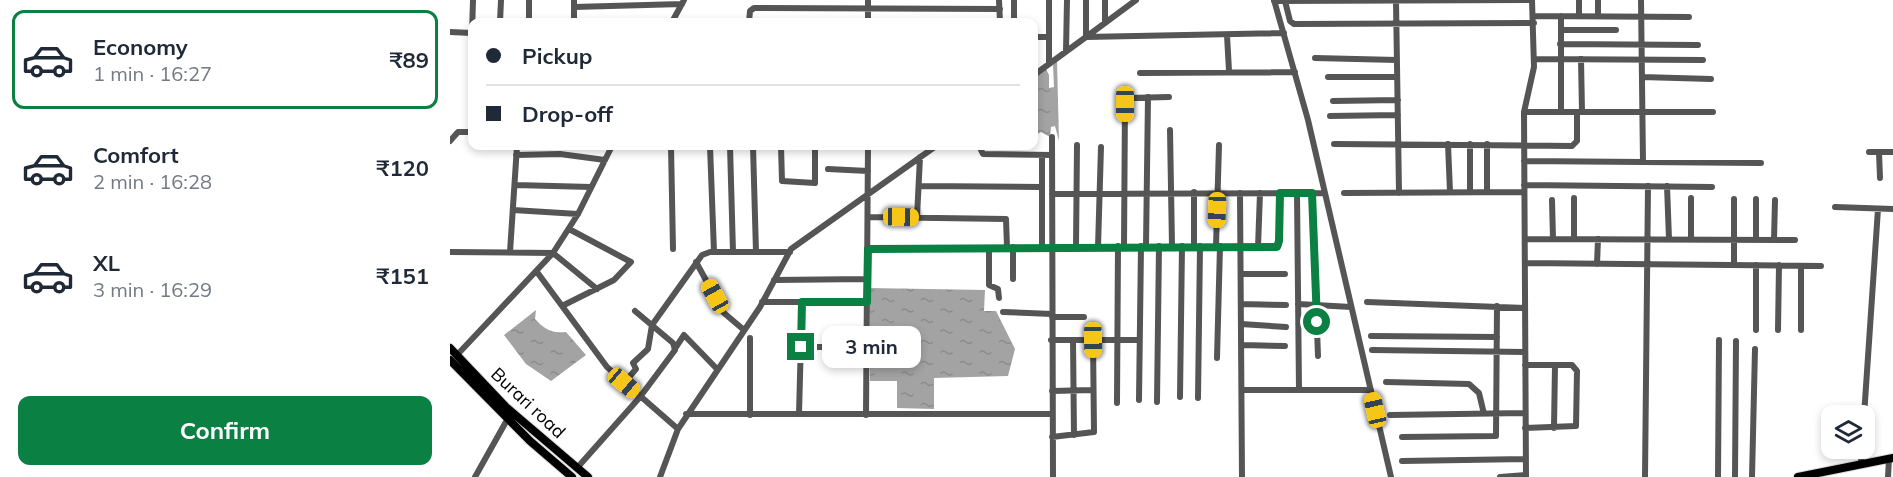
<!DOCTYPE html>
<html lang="en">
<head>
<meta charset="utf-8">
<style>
  body { margin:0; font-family:Mulish,sans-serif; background:#f2f2f3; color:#1f2937; height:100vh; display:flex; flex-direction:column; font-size:22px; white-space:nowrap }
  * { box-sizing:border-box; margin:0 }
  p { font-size:20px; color:#747a83 }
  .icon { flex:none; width:33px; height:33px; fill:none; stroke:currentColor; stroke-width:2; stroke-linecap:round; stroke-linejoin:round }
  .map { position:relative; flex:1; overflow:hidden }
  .drawer { display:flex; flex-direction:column; background:#fff; width:450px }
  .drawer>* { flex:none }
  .top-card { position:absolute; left:18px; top:18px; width:570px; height:132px; border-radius:12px; box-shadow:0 3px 9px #0003; display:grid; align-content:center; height:132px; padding:0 18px; background:#fff }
  .buttons { position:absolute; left:1371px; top:405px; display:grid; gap:12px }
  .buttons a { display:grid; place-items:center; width:54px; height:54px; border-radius:12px; background:#fff; box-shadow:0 3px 9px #0003; font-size:30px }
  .end { position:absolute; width:27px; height:27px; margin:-14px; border:8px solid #0b8043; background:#fff; box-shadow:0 0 0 3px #fff }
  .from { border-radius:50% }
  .bubble { position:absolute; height:42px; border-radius:12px; background:#fff; box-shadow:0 3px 9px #0003; font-size:20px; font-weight:700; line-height:42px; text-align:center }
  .car { position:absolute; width:18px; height:36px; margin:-18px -9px; border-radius:8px; box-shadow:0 0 4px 2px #0007; background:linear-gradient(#f5c518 24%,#345 0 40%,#f5c518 0 76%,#345 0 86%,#f5c518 0) }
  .top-card b { display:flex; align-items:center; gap:21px; height:57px; font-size:22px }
  .top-card b+b { border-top:2px solid #e0e1e3 }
  .top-card i { width:15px; height:15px; background:#1f2937 }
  ul { padding:10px 0 0; list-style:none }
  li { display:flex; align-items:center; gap:18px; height:99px; margin:0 12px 9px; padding:0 6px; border:3px solid transparent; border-radius:12px }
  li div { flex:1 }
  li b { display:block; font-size:22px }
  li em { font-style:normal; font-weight:700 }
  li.selected { border-color:#0b8043 }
  li>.icon { width:54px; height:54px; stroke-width:1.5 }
  .button { display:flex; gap:12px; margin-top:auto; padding:12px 18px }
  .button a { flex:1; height:69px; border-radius:12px; background:#0b8043; color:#fff; font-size:24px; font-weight:700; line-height:69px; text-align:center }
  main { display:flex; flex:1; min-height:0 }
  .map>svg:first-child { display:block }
  .water { fill:url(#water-ripples) }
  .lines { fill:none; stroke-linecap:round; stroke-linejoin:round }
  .major-casing { stroke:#dbdbdb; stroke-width:10 }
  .minor { stroke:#555; stroke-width:6 }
  .major { stroke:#000; stroke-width:8 }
  .route { stroke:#0b8043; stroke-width:8 }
  .labels { text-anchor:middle; stroke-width:4.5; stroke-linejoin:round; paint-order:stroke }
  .street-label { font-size:18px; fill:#000; stroke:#fff }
</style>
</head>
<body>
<main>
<section class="drawer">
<ul>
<li class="selected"><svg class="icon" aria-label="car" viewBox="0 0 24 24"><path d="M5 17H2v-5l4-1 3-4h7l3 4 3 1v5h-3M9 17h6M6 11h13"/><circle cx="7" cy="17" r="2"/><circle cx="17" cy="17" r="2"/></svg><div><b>Economy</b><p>1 min · 16:27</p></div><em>₹89</em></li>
<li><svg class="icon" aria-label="car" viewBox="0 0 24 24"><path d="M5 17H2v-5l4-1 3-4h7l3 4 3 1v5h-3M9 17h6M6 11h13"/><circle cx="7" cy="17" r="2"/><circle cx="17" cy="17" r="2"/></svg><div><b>Comfort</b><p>2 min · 16:28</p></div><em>₹120</em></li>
<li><svg class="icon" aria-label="car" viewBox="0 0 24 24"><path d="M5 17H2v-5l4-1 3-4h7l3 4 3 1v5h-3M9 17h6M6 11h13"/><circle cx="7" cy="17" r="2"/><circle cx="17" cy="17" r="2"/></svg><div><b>XL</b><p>3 min · 16:29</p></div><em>₹151</em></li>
</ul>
<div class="button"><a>Confirm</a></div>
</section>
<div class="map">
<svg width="1443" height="477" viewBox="0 0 1443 477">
  <defs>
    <pattern id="water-ripples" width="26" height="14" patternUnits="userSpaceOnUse" patternTransform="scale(1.5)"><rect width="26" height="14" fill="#a3a3a3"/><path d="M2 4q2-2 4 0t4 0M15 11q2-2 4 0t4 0" fill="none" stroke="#8b8b8b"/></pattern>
  </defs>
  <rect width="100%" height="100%" fill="#fff"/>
  <path class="water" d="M607,61L609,141L605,126L601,127L600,137L591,132L584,136V78L596,69L599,75V88L604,87L603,65Z
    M419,288L535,290L534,311H546L565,349L558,376L484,378V409L447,408V381H420Z
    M86,310L85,319C94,329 103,334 116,332L136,355L101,381L76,364L54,335Z"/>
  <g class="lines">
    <defs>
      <path id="major" d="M0,348L56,407L138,477
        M0,360L80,441L122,477
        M1348,477L1443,458"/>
    </defs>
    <use href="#major" class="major-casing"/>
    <path class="minor" d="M79,0V22
      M549,0L550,22
      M564,0V22
      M824,0L858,120L941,477
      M1148,0V16
      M1191,0L1193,162
      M824,1L1082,0
      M835,1L840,21L844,24L1084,23
      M946,1L949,193
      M124,7L232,4
      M1083,16L1239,17
      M1111,16V112
      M1129,16V0
      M50,22L51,0
      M124,22V0
      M222,22L234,0
      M299,22L300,11L304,8L550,9
      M418,22V0
      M655,23V0
      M1111,30H1166
      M0,32L22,33
      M22,33L23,0
      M777,35L779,71
      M584,37H599
      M636,37L686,0
      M636,37V0
      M1110,44L1248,45
      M616,51L617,0
      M865,58L947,60
      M1084,59L1253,60
      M1131,59L1132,112
      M599,64V0
      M690,73L845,72
      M584,75L636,37L834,33
      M878,77H947
      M1192,77L1261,79
      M883,101L948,100
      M1074,112H1263
      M880,116L948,115
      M720,130L722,246
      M602,137L603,477
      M0,141L8,132H22
      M884,144L1122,146L1127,141V112
      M998,144L1000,192
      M1020,144V192
      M221,146L223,249
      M260,146L264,252
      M280,146L283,252
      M303,146L306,252
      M331,146L332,181L365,183V146
      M529,146L533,154L602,155
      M1419,152H1443
      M1429,152L1430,178
      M66,155L110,154L155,160
      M1074,161L1311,163
      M378,169L418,171
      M65,185L141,187
      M1074,185L1262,187
      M469,186L591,187
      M1217,186L1219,239
      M1037,192V144
      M790,193L792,477
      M847,193L849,390
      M862,193L868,356
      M894,193L1074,192
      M602,194L874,193
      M1124,198V239
      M1241,198V239
      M1284,199V265
      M1102,200L1103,239
      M1385,207L1443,209
      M63,210L128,214
      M418,217L556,219L557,247
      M467,217L470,157
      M1075,239L1345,240
      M1306,240V199
      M1324,240L1325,200
      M674,246L675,101L679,98L719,97
      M696,246L698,97
      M744,246V192
      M766,246L769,145
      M592,247V155
      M626,247L627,145
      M648,247L651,147
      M808,247H827L829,244L830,193
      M539,248V285L548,289L549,298
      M418,249L808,247L810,193
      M0,252L103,253L147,289
      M60,252L67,146
      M246,262L274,313L294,330
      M1075,263L1371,266
      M1147,264L1148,239
      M1351,266V330
      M87,272L157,367L228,429
      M791,274H835
      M563,279V247
      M324,280L417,279
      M312,302H417
      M917,302L1075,308
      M791,304L836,305
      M848,304L901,307
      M112,306L164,280L181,262L119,229
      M553,312L602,314
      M602,317H634
      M791,324L836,327
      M1306,330V265
      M1328,330L1329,265
      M921,336L1047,337
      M601,340H688
      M623,340L624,435
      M792,345L835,346
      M226,347L234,335L267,369
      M351,347H416
      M922,350L1075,352
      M7,355L103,253L128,214L162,146
      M767,358L770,246
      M1075,365H1122L1127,371L1126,426L1075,428
      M936,382L1019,384L1029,393L1034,414
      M174,383L186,369L183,363L198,349L202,325L252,255L260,252H340
      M792,390H921
      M602,391L643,390
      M730,397L732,246
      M748,398L750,246
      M689,400L691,246
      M707,402L709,246
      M667,403L668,246
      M236,414H602
      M349,414L352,302
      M300,415V338
      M416,415L418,146
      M940,415L1075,413
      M1414,416L1428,209
      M1104,428L1105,365
      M602,437L644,432L643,340
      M952,437L1046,436L1047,306
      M952,461L1076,459
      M1411,464L1412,448
      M127,468L190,397L225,350L223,343L185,311
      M25,477L57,420
      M210,477L228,429L310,307L341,249L486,146
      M1050,477L1076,475
      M1076,477L1074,112L1084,67L1082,0
      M1195,477L1198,186
      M1268,477L1269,340
      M1285,477L1286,341
      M1302,477L1305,349
      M1438,477L1439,459"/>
    <use href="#major" class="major"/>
  </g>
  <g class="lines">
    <path class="route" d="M351,347L352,302H417L418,249L827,247L829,241L830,193H862L867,322"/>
  </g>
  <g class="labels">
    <g class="street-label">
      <text transform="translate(78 403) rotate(43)" y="6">Burari road</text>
    </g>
  </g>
</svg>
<div class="buttons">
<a><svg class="icon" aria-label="layers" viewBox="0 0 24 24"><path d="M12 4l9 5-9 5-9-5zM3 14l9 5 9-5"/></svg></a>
</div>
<i class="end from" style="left:867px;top:322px"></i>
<i class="end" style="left:351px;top:347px"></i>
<div class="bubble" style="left:372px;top:326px;width:99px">3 min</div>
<i class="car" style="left:675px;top:104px;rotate:180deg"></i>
<i class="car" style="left:767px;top:210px;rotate:182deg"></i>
<i class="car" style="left:451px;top:217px;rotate:91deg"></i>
<i class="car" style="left:265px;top:296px;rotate:331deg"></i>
<i class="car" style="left:643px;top:340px;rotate:179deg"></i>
<i class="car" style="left:174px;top:383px;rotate:130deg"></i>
<i class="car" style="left:925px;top:410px;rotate:347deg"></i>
<div class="top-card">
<b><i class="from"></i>Pickup</b>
<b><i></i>Drop-off</b>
</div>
</div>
</main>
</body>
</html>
